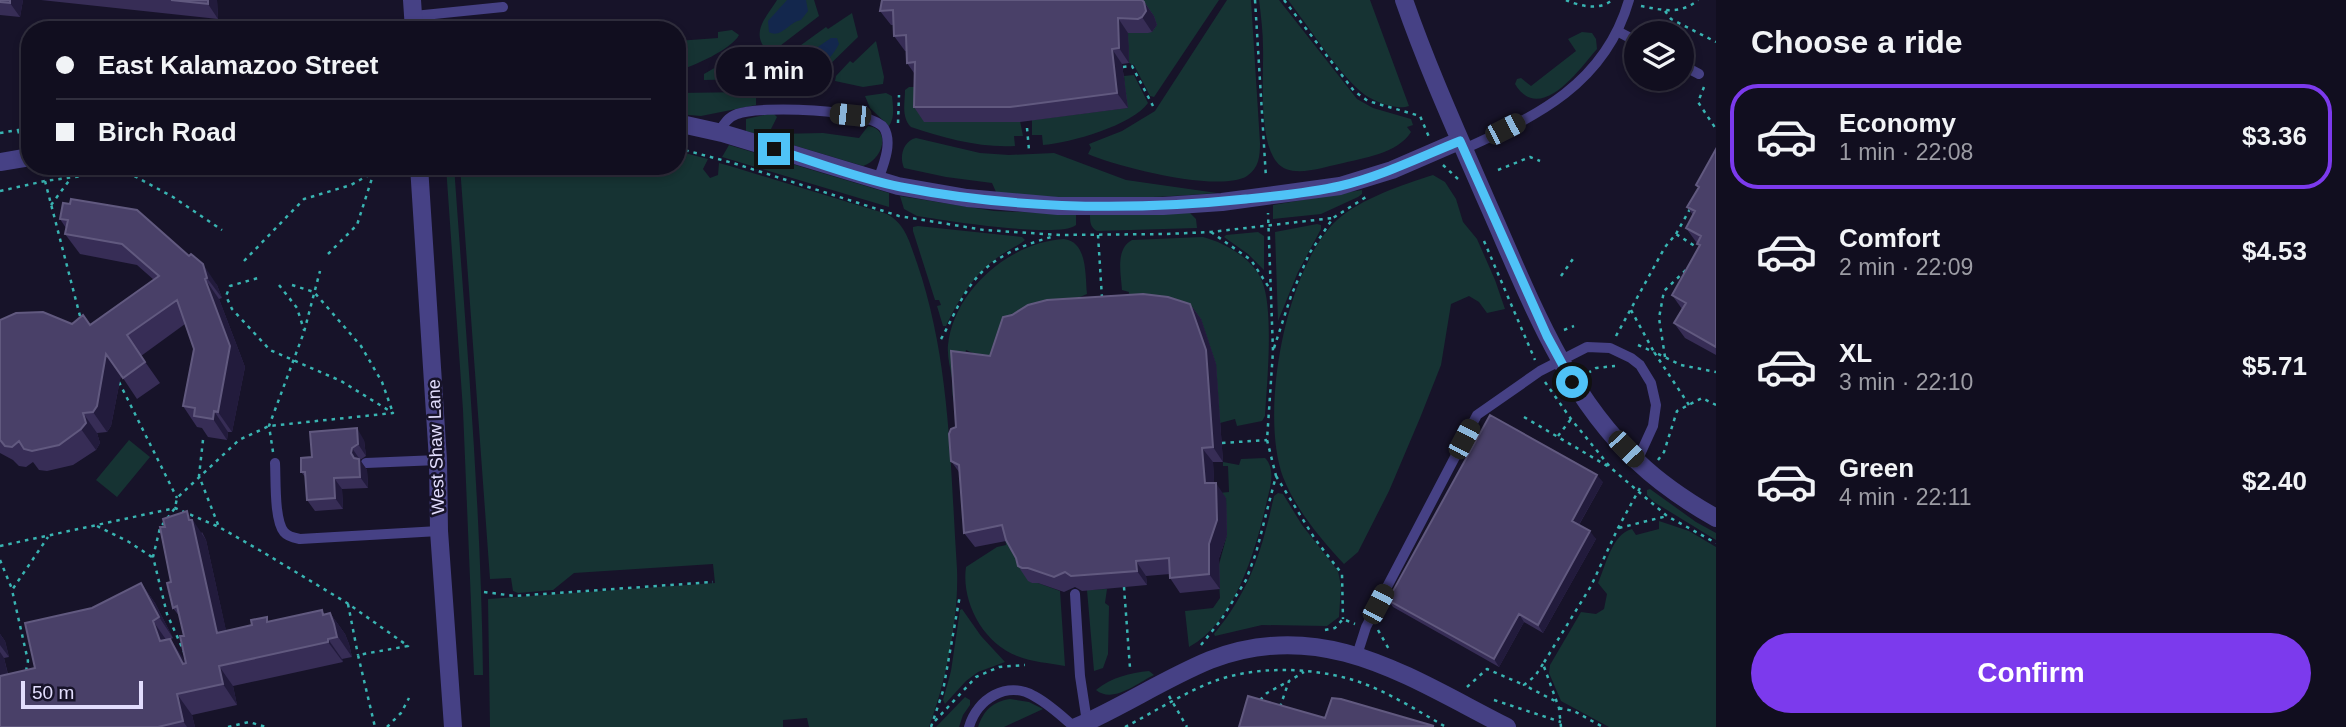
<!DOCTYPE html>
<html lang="en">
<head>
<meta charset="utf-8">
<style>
  body { margin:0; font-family:Arial,sans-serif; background:#1e1c2c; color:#f1f3f6; height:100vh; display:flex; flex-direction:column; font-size:26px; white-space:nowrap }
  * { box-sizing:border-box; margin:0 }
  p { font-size:23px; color:#9c9ca4 }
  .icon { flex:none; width:38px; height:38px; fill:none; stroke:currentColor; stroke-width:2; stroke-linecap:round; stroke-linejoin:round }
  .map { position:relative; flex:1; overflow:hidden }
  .sheet { display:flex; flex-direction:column; background:#110e1f; width:630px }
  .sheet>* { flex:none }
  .hud { position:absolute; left:21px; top:21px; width:665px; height:154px; border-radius:28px; box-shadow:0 4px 10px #0003,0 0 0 2px #302e3d; display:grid; align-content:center; height:154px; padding:0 35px; background:#110e1f }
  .buttons { position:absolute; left:1624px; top:21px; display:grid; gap:14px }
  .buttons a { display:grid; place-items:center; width:70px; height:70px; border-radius:50%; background:#110e1f; box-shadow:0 4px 10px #0003,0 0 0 2px #302e3d; font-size:35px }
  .scale { position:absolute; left:21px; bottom:18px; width:122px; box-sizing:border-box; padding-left:7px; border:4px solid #e2ddfd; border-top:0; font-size:19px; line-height:24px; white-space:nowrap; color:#e2ddfd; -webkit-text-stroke:5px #171329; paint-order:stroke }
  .end { position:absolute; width:32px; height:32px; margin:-16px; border:9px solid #4fc3f7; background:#111; box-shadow:0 0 0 4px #111 }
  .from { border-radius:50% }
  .bubble { position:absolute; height:49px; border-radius:24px; background:#110e1f; box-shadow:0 4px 10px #0003,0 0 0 2px #302e3d; font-size:23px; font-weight:700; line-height:49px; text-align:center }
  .car { position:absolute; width:21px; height:42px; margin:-21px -10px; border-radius:9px; box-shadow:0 0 5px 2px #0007; background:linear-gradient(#222 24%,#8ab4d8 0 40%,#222 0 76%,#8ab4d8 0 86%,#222 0) }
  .hud b { display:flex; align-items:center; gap:24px; height:66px; font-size:26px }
  .hud b+b { border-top:2px solid #302e3d }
  .hud i { width:18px; height:18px; background:#f1f3f6 }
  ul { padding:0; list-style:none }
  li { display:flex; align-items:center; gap:21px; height:105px; margin:0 14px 10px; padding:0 21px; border:4px solid transparent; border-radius:28px }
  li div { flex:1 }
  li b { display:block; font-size:26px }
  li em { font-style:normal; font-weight:700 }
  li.on { border-color:#7c3aed }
  li>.icon { width:63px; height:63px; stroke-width:1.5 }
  h2 { padding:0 35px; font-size:32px; line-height:84px }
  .cta { display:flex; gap:14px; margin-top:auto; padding:14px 35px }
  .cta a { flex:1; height:80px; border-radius:42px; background:#7c3aed; color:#fff; font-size:28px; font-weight:700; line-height:80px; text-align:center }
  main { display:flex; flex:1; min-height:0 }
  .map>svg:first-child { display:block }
  .green { fill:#163333 }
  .water { fill:#13274d }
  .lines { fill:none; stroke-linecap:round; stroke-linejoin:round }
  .path { stroke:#39b4b2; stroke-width:2.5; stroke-dasharray:3.5 5; stroke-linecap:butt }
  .service { stroke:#464185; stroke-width:10 }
  .minor { stroke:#464185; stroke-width:18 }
  .tertiary { stroke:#464185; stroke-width:18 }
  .wall { fill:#372d56 }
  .shaded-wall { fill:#221b3c }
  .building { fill:#494068; stroke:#61597f; stroke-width:2 }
  .route { stroke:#4fc3f7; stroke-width:9 }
  .labels { text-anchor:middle; stroke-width:5; stroke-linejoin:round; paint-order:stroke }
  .street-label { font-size:18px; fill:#e2ddfd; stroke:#171329 }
</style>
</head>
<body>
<main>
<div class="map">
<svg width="1716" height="727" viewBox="0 0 1716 727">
  <rect width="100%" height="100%" fill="#171329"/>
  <path class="green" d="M777,0H814L819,16L776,49L767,51C750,32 766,18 777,0Z
    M1144,0H1219L1154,97L1150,96L1134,65L1129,63V48L1125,21L1132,5Z
    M1227,0H1251L1260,143C1260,156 1259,168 1247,176C1220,193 1117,167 1088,154L1091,148L1089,144L1122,131L1155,111Z
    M1259,0H1279L1357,99L1373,108L1411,119L1413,125L1407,127L1411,132C1397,154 1363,158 1339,164C1324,167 1302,175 1286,169C1256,158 1264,75 1263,48C1263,32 1261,16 1259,0Z
    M1288,0H1370L1409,106C1396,111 1369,100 1359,90C1335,68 1309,27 1288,0Z
    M852,13L858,37L817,77L812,78L811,71L784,66L780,74L775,70L781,67L779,61L826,27L828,29Z
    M732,30L739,35C732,49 694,66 677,71V41L718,38V32Z
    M1582,32L1592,33L1596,39L1597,49C1579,70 1540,125 1515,84L1517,79L1521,78L1531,86L1576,51L1568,39Z
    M876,41L884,77L883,84L863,87L835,81L836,76L850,61L853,63Z
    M746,54L754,59C757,68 755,74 747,79L704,80V74L737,55Z
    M1134,75L1148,103C1133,125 1070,143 1043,145L1042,135H1032V120L1127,108L1124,76Z
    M909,87H925L1020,121L1023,136H1014L1015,146C980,148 944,138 911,127C901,117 905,103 905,90Z
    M751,92L756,96V105L701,116L677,114V93Z
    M886,93L892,96C893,106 895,118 889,126L870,108L865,96Z
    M773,113L777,117L770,131L776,134L823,133L859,138L868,126C892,129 883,160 863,166L746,131V119Z
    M916,138L980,153L1009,155L1054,153L1126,180L1217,193C1144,199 1069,201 996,192L992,183L946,177L904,168C899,157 903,141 916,138Z
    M729,145L889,193V207L722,157Z
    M677,151L708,159L703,169L710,178L718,175L719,163L730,166L887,214C906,224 910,244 917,263C951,362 950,466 957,569C959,618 946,681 929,727H809L807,718L783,720V727H490L488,599L715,583L713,564L574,573L553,590L518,593L513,591L511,578L490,579L460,166H677Z
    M446,166H454C466,336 481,505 483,675H474L463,410Z
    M1433,175L1445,182L1456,199L1463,222L1477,239L1495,280L1505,309L1487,313L1479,302L1469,296L1451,304L1441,365L1420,418L1389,491L1358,552L1344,564C1320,538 1296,510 1283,477C1259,412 1286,267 1337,220C1360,199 1404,184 1433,175Z
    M1362,190V194L1358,197L1321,214L1273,219V205Z
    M900,196L994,211L1076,214V225C1061,239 942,220 917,216L904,209Z
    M1190,213L1196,219L1197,228L1097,231C1090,227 1090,222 1090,214Z
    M1317,224L1321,225V229L1298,272L1278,321L1275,232Z
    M918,226L1022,237L1025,240C1018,246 1009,249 1001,255C974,274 960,297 946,326H943L937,306L941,305L939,300H935L913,231V227Z
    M1258,232L1264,236V270L1248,254L1224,237L1226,235Z
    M1203,237C1226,243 1253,259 1262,281C1274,309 1267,384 1265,416L1262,421L1237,426L1235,419L1220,423L1216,364L1201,319L1127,311L1129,292L1122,290C1121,274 1115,249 1132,240Z
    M1064,239C1088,242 1085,276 1087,294L1080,297L1084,314L995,363L966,350L955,405C951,396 953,387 952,378C950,367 947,356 948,345C954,290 1010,242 1064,239Z
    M129,440L150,457L117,497L96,480Z
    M1265,458C1277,470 1269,491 1266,505C1255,552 1235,622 1189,647L1185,611L1213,608L1220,598L1218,568L1227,535L1226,498L1219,493L1229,492L1228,466H1223V462L1239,465L1241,459Z
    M1650,489L1696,522L1716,533V540L1654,502L1647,495V490Z
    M1278,493L1283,494L1302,525L1338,571L1341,586L1339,617L1327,626L1262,625L1215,636L1214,634C1250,591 1262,550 1274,496Z
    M1659,521L1689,531L1716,547V727H1609L1561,701L1549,673L1550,665L1581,612L1596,614L1604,609L1607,594L1598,583C1606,565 1612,534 1632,529L1636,535L1659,529Z
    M1005,538L1032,583H1038L1060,591L1065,666C1049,663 1032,662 1017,656C983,643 961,602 966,567L997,547L1006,545Z
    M1107,589L1105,603L1109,606L1108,654L1103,668L1094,671L1087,590Z
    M962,609L981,636L1005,662L978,672L966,681L945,704L943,700L951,671L960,610Z
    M1149,671L1154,675C1137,683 1113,704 1096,690C1112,677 1130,673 1149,671Z
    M965,697L970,700V705L963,715L959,727H936Z
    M1010,699L1029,702L1043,709L1004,727H978C984,710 992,702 1010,699Z"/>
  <path class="water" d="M787,0H806L808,11L801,20C789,22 781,39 769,32L768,21Z
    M831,38H837L839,44C832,57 822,70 806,65L805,60L809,53Z"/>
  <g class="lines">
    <path class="path" d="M1255,0L1266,178
      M1284,0L1354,91L1368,101L1420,116L1429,137
      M1566,0C1579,6 1600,11 1612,0
      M1641,6C1661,10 1681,15 1698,0
      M1665,11L1671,19L1716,42
      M1123,67L1132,66L1153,106
      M1704,87L1698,102L1716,129
      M898,123L899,95
      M1027,128L1029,150
      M18,130L21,141
      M0,133L30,128
      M677,148L733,163L899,216L984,230L1060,235L1167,234L1211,232L1333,218
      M1443,165L1459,180
      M1498,170L1530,157L1540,161
      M127,172L173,197L222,230
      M45,181L81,320
      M0,191L45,181L156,166
      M51,205L71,178
      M1211,232L1251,260L1270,289
      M1676,234L1690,209
      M1098,235L1102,298
      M1484,241L1535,360
      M328,254L357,225L374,172
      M244,261L304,199L351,185L374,172
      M1561,276L1575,256
      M279,285L297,308L304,330
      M292,285L314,292L361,346L382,382L393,413
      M1631,310L1654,352
      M1564,330L1574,326
      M1616,336L1665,247L1676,234L1701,250
      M941,339C952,320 960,298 974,281C993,256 1025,244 1055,236
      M1638,345L1654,352
      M1274,348L1291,296L1309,254L1333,218L1366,197
      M1665,357L1659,318L1664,291L1687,269
      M1588,373L1596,368L1615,366
      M119,382L177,498
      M1545,382L1571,419L1611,468L1667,516L1716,543
      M1689,405L1654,352L1681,365L1716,372
      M1524,417L1609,467
      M1558,436L1571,419
      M203,440L199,476L219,527
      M1222,443L1267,440
      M273,452L269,426L304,332L320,271
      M1658,460L1664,452L1677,411L1702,398L1716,405
      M1276,476L1315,539L1342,574L1343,619
      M97,526L129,542L152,557
      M1619,528L1667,516
      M0,546L175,508L219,527L261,551L347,603L408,646L358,655L375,727
      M0,560L12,589
      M1124,587L1130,668
      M484,592L515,596L713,582
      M348,604L358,655
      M1325,630L1335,628L1343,619L1355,624
      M1378,630L1390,651
      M1201,645L1221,620L1246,580L1256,553L1276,476L1267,440L1273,351L1268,213
      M185,654L167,614L153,557L160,528L175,508L177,498L239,440L269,426L393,413L341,381L270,350L232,309L226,296L230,286L258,278
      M1543,664L1535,676L1524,685L1557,702
      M26,671L28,661L12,590L48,537
      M1467,687L1487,669L1524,685
      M1169,696L1187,727
      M1260,700L1267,693L1289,681
      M1494,700L1561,722
      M1280,707L1289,681L1304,672
      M1559,708L1574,711L1603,727
      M935,721L976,677L999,667L1025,665
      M228,727L249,722L266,727
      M387,727L401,713L409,698
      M931,727L943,691L960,595
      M1125,727C1154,712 1182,694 1212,682C1253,666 1307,667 1350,679C1384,689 1416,710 1446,727
      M1561,727L1559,708L1543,664L1591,586L1618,528L1641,486"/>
    <path class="service" d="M414,16L503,7
      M1617,31L1636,41
      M1682,65L1699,74
      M719,132C724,124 728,117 737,114C759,105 871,109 884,128C893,143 883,166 878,180
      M1464,149C1537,116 1605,84 1629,0
      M275,463C276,479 274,520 284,532C288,537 295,538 300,539L439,531
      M366,463L438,460
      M1075,594L1080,676L1087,722
      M1357,655L1366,627L1477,415L1540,371L1587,347L1610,348L1631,358L1640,365L1651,383L1656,405L1653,426L1637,461
      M969,727C977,699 1007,680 1034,696C1049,704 1062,716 1074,727"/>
    <path class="minor" d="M1404,0C1428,69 1458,135 1487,202C1528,294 1563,392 1638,462C1662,485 1688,502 1716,518
      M677,123L722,133L898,186L967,198L1058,206H1163L1222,202L1340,186L1392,170L1459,141
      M0,162L30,157
      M1076,727C1122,707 1164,679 1210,660C1323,616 1410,678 1507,727"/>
    <path class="tertiary" d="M412,0L414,30
      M419,166L438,460L439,531L453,727"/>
  </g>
  <path class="wall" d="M0,0H23L20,17L0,15Z
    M41,0H217L218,19Z
    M882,0H1143L1154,16L1157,25L1152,32L1148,33H1128L1129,63L1122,64L1128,108L1020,122H924L914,107V73L907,63V51H905L894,36V25H891L880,11Z
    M1716,149V355L1685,338L1674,323L1682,309L1672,295L1699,246L1686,228L1693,215L1687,207L1698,188L1696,185Z
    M70,204L137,210L217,285L222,298L219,299L245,367L232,432H228L227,440L208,437L202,428L197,427L183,406L194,349L185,324L141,356L160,383L137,399L121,375L111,426L107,432L97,433L100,443L96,450L73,465L47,471L39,470L33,462L26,467L19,466L13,460L0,453V320L90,325L154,280L137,265L80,254L65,234L66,228L60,219Z
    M1190,304L1201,319L1216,364L1223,462H1213L1214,483L1226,498L1227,535L1219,558L1220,589L1180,593L1170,578V574L1146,576L1147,585L1082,591L1075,587L1064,592L1038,583H1032L1028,581L1018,566L1016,558L1006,541L975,547L964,533L959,472L951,461L956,427L990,356Z
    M364,440L366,456L360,460L367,470L368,488L342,489L343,509L315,511L307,500L306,478L301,472L312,457Z
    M1603,482L1579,525L1596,539L1543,633L1524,622L1499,667L1393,607L1388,600Z
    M202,532L206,540L226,631L270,621L330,613L345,634L349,644L352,657L342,659L343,662L233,686L237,705L192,715L195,727H0V634L5,641L9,657L4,658L8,674L35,668L92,608L141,583L155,603L173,638L170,640L186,663L184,636L180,617L173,608L171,582Z"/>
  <path class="shaded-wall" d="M10,0H23L20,17L10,3Z
    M208,0H217L218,19L208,4Z
    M1144,2L1154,16L1157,25L1152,32L1142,17Z
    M1118,18L1128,33L1129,63L1119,48Z
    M1112,49L1122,64L1128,108L1117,93Z
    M203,264L217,285L222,298L207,278Z
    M205,279L219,299L245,367L232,432L218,412Z
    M1190,304L1201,319L1216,364L1223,462L1213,447Z
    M106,354L121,375L111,426L107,432L93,412Z
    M214,411L228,432L227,440L213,419Z
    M83,413L97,433L100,443L96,450L81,429Z
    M357,428L364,440L366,456L358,444Z
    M352,448L367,470L368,488L360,477L351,453Z
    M1202,448L1213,462L1215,498L1205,483Z
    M1597,475L1603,482L1577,528L1572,521Z
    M334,478L342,489L343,509L335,498Z
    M1216,483L1226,498L1227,535L1219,558L1220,589L1209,574V544Z
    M187,511L206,540L231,653L217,633Z
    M1590,531L1596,539L1543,633L1538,625Z
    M1136,561L1146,576L1147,585L1137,571Z
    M141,583L155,603L173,638L159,617Z
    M322,610L335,629L330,613L345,634L349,644L352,657L323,615Z
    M1519,614L1524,622L1499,667L1494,659Z
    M153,621L167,641H160Z
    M0,634L5,641L9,657L0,645Z
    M170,639L184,659L197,685L183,664Z
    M328,639L342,659L343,662L328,642Z
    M0,652L4,658L13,697L0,678Z
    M219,666L233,686L237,705L223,684Z
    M177,694L192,715L195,727H187L183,721Z"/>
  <path class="building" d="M0,0H10V3L0,2Z
    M171,0H208V4Z
    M882,0H1142L1144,2L1146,11L1142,17L1138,19L1118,18L1119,48L1112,49L1117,93L1010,107H914L915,62L907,63L906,35L894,36L893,10L880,11Z
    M1716,149V347L1674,323L1686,303L1672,295L1700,245L1697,244L1701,236L1686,228L1695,211L1687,207L1699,187L1696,185Z
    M71,199L137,210L189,256L191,254L203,264L207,278L205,279L230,346L218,412L214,411L213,419L194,416L195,408L183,406L194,349L177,300L127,335L145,362L123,378L106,354L97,406L93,412L83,413L86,423L81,429L59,445L32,451L24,449L19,441L12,447L5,446L0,440V320L16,313L43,312L72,324L83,315L90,325L159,276L122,244L65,234L68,220L60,219L63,203L70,204Z
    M1143,294L1168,297L1190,304L1206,350L1213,447L1202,448L1205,483H1216L1217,520L1209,544V574L1170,578L1169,558L1136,561L1137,571L1071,576L1065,572L1054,577L1028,568H1022L1018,566L1016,558L1006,540L1002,525L964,533L959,465L951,461L949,434L951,429L956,427L951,351L990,356L1003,317L1012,315L1028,305L1047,300Z
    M1490,415L1597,475L1572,521L1590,531L1538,625L1519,614L1494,659L1388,600Z
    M357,428L358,444L352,448L351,453L354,458L359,459L360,477L334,478L335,498L307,500L305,472H301V458L312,457L310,432Z
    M187,511L189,520H192L217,633L252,625L251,620L267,617V622L322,610L323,615L330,613L334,624L337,637L328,639V642L219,666L223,684L177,694L183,721L158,727H0V676L35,668L25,623L92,608L141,583L159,617L153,621L160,641L170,639L183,664L186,663L180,636H184L177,606L173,608L167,583L171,582L160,527H165L163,519Z
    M1248,696L1325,718L1332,698L1341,699L1434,726L1239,727Z"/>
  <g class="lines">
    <path class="route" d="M774,149C816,162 859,179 901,187C1014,209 1131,211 1246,199C1277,196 1310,193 1340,186C1382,176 1420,157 1460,141L1547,336L1572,382"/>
  </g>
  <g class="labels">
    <g class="street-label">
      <text transform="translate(436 447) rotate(-92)" y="6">West Shaw Lane</text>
    </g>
  </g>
</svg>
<div class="buttons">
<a><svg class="icon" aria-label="layers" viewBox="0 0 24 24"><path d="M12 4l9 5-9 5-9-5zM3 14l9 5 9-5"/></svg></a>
</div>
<div class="scale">50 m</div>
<i class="end from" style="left:1572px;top:382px"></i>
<i class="end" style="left:774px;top:149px"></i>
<div class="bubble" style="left:716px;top:47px;width:116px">1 min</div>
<i class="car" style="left:850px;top:115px;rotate:276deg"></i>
<i class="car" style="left:1505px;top:129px;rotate:63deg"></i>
<i class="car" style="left:1464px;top:439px;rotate:28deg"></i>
<i class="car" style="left:1626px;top:449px;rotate:136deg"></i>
<i class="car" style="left:1378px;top:604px;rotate:28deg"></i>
<div class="hud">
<b><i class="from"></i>East Kalamazoo Street</b>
<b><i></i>Birch Road</b>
</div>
</div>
<section class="sheet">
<h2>Choose a ride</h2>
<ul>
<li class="on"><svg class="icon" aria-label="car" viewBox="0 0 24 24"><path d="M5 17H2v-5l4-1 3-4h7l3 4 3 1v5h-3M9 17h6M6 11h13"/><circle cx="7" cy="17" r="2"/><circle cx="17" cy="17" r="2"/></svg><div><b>Economy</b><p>1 min · 22:08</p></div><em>$3.36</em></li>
<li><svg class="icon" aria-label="car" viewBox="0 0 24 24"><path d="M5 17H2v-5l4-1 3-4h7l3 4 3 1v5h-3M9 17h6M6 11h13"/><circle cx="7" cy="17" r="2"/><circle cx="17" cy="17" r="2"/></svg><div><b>Comfort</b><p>2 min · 22:09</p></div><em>$4.53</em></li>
<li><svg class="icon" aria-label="car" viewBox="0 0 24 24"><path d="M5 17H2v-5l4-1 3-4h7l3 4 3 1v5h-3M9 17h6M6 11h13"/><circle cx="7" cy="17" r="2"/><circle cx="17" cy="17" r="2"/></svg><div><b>XL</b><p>3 min · 22:10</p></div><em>$5.71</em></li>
<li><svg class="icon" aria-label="car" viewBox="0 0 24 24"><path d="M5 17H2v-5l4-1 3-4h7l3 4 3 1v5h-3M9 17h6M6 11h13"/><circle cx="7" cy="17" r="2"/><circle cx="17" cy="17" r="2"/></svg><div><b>Green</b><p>4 min · 22:11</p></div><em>$2.40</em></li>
</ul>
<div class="cta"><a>Confirm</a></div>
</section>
</main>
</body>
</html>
